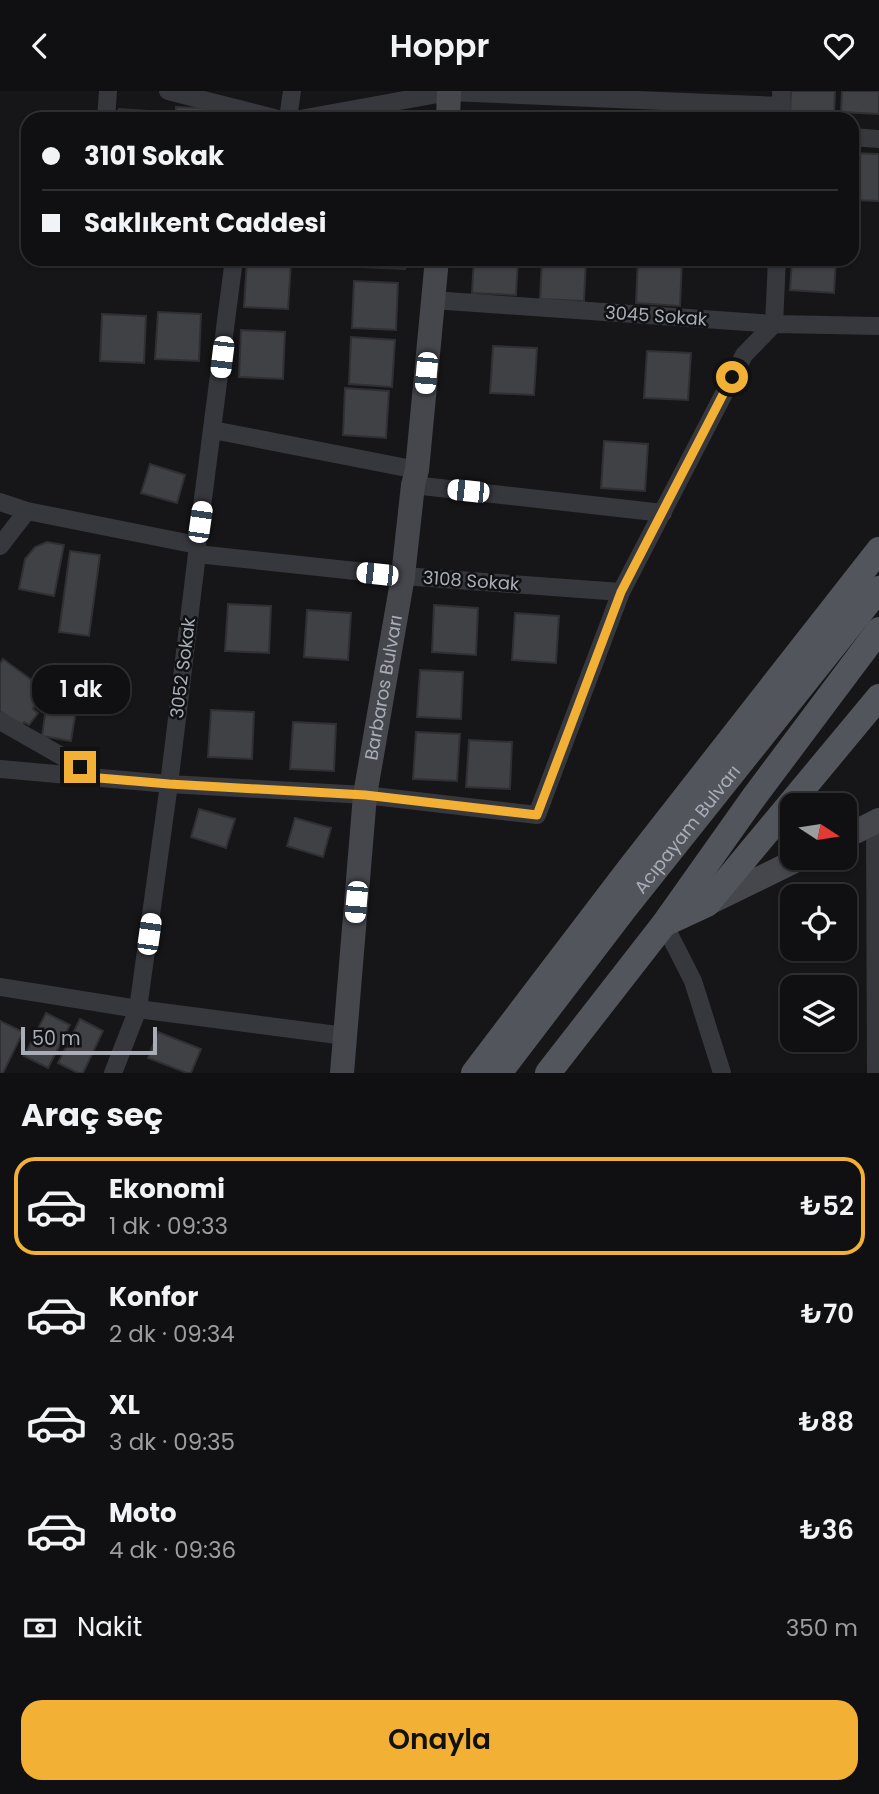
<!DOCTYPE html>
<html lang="tr">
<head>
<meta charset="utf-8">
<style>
  body { margin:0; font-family:Poppins,sans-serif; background:#19191b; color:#f1f3f6; height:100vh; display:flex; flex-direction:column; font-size:26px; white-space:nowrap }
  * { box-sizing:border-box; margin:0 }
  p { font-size:23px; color:#9c9d9f }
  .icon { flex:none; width:38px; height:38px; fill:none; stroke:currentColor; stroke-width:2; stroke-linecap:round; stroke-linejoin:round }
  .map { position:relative; height:982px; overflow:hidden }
  .details { display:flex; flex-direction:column; background:#101012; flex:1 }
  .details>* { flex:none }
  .top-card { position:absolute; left:21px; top:21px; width:838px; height:154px; border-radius:21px; box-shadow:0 2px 5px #0004,0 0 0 2px #303032; display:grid; align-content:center; height:154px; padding:0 21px; background:#101012 }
  .needle { width:46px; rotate:102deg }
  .controls { position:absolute; left:780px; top:702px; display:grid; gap:14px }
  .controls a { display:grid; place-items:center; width:77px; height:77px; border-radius:14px; background:#101012; box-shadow:0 2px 5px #0004,0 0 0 2px #303032; font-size:35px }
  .scale { position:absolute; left:21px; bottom:18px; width:136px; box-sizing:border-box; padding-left:7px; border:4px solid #a8adb8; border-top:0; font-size:19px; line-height:24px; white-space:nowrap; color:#a8adb8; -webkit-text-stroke:5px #111113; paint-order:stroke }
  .end { position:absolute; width:32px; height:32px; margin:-16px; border:9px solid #f2b134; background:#111; box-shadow:0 0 0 4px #111 }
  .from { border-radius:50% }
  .bubble { position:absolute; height:49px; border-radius:21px; background:#101012; box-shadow:0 2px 5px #0004,0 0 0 2px #303032; font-size:23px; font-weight:600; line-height:49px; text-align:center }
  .car { position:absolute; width:21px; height:42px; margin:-21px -10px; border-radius:9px; box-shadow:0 0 5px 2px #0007; background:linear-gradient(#fff 24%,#345 0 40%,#fff 0 76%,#345 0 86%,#fff 0) }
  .top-card b { display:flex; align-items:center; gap:24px; height:66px; font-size:26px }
  .top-card b+b { border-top:2px solid #303032 }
  .top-card i { width:18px; height:18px; background:#f1f3f6 }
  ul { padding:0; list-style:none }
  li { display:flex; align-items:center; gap:21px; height:98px; margin:0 14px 10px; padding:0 7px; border:4px solid transparent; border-radius:21px }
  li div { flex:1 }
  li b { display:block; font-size:26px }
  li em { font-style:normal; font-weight:600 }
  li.on { border-color:#f2b134 }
  li>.icon { width:63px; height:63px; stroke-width:1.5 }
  h2 { padding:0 21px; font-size:32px; line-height:84px }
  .pay { display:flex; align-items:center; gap:18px; height:77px; padding:0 21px; font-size:26px }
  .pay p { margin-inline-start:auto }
  .action { display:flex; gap:14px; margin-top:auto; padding:14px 21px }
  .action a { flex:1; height:80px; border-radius:21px; background:#f2b134; color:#111; font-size:28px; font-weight:600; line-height:80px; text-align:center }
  header { display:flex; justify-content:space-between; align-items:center; height:91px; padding:0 21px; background:#101012; font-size:32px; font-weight:600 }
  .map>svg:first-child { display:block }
  .building { fill:#404145; stroke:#303034; stroke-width:2 }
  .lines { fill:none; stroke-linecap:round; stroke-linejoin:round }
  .street { stroke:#37383d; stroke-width:18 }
  .secondary { stroke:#45474d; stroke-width:24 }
  .primary { stroke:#53555c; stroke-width:26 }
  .route { stroke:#f2b134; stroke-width:9 }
  .labels { text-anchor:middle; stroke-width:5; stroke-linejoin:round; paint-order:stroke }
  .street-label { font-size:18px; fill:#a8adb8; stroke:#111113 }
</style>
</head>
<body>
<header><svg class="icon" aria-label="back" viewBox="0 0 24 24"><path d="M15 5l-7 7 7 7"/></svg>Hoppr<svg class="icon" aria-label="heart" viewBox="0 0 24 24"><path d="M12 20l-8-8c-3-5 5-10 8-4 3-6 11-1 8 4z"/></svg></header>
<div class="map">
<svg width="879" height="982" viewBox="0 0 879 982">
  <rect width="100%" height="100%" fill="#161618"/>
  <path class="building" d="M791,0H835L834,26L790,23Z
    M842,0H879V23L841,21Z
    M176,16L220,18L219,28H175Z
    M119,18L162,21V28H118Z
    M852,62L879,63V110L852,109Z
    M362,168H406L405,178L361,176Z
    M474,168H518L516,204L472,202Z
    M542,168H586L584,210L540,208Z
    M638,168H682L680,215L636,212Z
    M792,168H836L834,202L790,199Z
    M247,169L291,171L288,218L244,216Z
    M354,190L398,192L396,239L352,237Z
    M158,221L201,223L199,270L155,268Z
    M102,223L146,225L144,272L100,270Z
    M241,239L285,241L283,288L239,286Z
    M351,246L395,249L392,296L349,293Z
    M493,255L537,257L534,304L490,302Z
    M647,260L691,262L688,309L644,307Z
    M345,297L389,300L386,347L343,344Z
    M604,350L648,353L645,400L601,397Z
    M150,373L185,384L177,412L141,402Z
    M47,451L64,454L54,505L19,498L25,468L35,456Z
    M70,460L100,464L89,545L59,541Z
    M228,513L271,515L269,562L225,560Z
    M434,514L478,517L476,564L432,561Z
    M307,519L351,522L348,569L304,566Z
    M515,522L559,525L556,572L512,569Z
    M3,568L37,593L33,598L38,601L32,608L37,611L33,618L38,622L29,634L24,631L21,635L0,620V573Z
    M420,579L463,581L461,628L417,626Z
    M50,590L80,594L71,650L42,645Z
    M211,619L254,621L252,668L208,666Z
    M293,631L336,633L334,680L290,678Z
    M416,641L460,643L457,690L413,688Z
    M469,649L512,651L510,698L466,696Z
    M199,718L235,728L226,757L191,746Z
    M295,727L331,737L323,766L287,755Z
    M46,922L70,934L48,977L24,965Z
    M80,928L103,940L83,982H78L58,972Z
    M0,930L23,941L3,982H0Z
    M158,941L201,958L191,982H187L148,967Z"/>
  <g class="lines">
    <path class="street" d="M168,0L278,28
      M781,0L782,28
      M106,28L108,0
      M288,28L292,0
      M300,28L449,1L780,15
      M852,46L879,48
      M433,209L774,233L879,235
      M774,233L777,168
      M213,339L417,379
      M413,394L663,422
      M0,411L27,420L197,454
      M0,455L27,420
      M197,463L403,485L621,501
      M0,630L93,683
      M0,678L169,693L365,704L537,724L621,501L744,264L774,233
      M875,731L876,982
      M664,833L693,890L722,982
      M0,896L138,918L345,945
      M113,982L138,918L169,693L197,463V454L234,168"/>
    <g class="secondary">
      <path d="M448,28L449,0"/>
      <path d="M845,746L879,729"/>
      <path d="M707,813L803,766"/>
      <path id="s1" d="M342,982L365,704L403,485L413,394L417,379L437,168"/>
    </g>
    <g class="primary">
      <path d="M666,832L707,813L879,606"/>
      <path d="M474,982L630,777L879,459"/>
      <path id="s2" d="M499,982L624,818L879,498"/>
      <path d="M548,982L664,833L754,706L879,539"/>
    </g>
  </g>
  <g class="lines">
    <path class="route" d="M80,676L99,687L169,693L365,704L537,724L621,501L732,286"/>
  </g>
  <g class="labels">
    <g class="street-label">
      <text transform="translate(656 225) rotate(4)" y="6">3045 Sokak</text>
      <text transform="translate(471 490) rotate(4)" y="6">3108 Sokak</text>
      <text transform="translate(183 577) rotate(-83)" y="6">3052 Sokak</text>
      <text dy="6" stroke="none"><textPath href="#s1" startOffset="388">Barbaros Bulvarı</textPath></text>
      <text dy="6" stroke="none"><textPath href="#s2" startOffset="308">Acıpayam Bulvarı</textPath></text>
    </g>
  </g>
</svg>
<div class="controls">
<a><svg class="needle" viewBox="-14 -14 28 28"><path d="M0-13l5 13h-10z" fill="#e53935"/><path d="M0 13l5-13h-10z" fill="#9c9d9f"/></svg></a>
<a><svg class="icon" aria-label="locate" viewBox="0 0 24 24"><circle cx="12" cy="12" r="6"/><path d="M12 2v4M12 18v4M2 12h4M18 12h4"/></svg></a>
<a><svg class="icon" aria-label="layers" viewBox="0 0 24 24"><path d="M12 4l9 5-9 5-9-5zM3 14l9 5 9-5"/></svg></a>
</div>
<div class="scale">50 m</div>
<i class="end from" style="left:732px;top:286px"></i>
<i class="end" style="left:80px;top:676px"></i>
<div class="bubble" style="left:32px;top:574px;width:98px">1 dk</div>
<i class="car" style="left:222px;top:266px;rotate:187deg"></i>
<i class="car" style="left:426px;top:282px;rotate:185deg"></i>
<i class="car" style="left:468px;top:400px;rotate:276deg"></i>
<i class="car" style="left:200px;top:431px;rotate:8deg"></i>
<i class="car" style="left:377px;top:483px;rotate:276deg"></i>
<i class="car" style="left:356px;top:811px;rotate:185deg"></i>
<i class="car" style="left:149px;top:843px;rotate:8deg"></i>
<div class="top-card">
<b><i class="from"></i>3101 Sokak</b>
<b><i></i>Saklıkent Caddesi</b>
</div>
</div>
<section class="details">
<h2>Araç seç</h2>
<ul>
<li class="on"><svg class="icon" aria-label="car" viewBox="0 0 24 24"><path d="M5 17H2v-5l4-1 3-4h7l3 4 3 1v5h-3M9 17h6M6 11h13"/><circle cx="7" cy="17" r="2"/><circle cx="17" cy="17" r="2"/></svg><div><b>Ekonomi</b><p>1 dk · 09:33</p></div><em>₺52</em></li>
<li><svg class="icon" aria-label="car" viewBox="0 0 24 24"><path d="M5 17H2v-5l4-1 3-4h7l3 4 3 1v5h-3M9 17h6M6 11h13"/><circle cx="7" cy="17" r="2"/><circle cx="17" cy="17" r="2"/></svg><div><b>Konfor</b><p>2 dk · 09:34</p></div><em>₺70</em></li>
<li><svg class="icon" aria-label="car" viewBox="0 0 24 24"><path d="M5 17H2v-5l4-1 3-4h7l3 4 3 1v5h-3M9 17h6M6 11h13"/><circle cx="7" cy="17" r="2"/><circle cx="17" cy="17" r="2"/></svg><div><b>XL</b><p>3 dk · 09:35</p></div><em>₺88</em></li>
<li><svg class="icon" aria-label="car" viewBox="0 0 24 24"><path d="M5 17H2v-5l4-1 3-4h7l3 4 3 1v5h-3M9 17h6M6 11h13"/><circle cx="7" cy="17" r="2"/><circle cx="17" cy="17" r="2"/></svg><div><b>Moto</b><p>4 dk · 09:36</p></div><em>₺36</em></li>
</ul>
<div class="pay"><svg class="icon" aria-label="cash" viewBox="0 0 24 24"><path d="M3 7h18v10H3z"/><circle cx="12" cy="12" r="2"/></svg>Nakit<p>350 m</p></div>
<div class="action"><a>Onayla</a></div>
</section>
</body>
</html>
